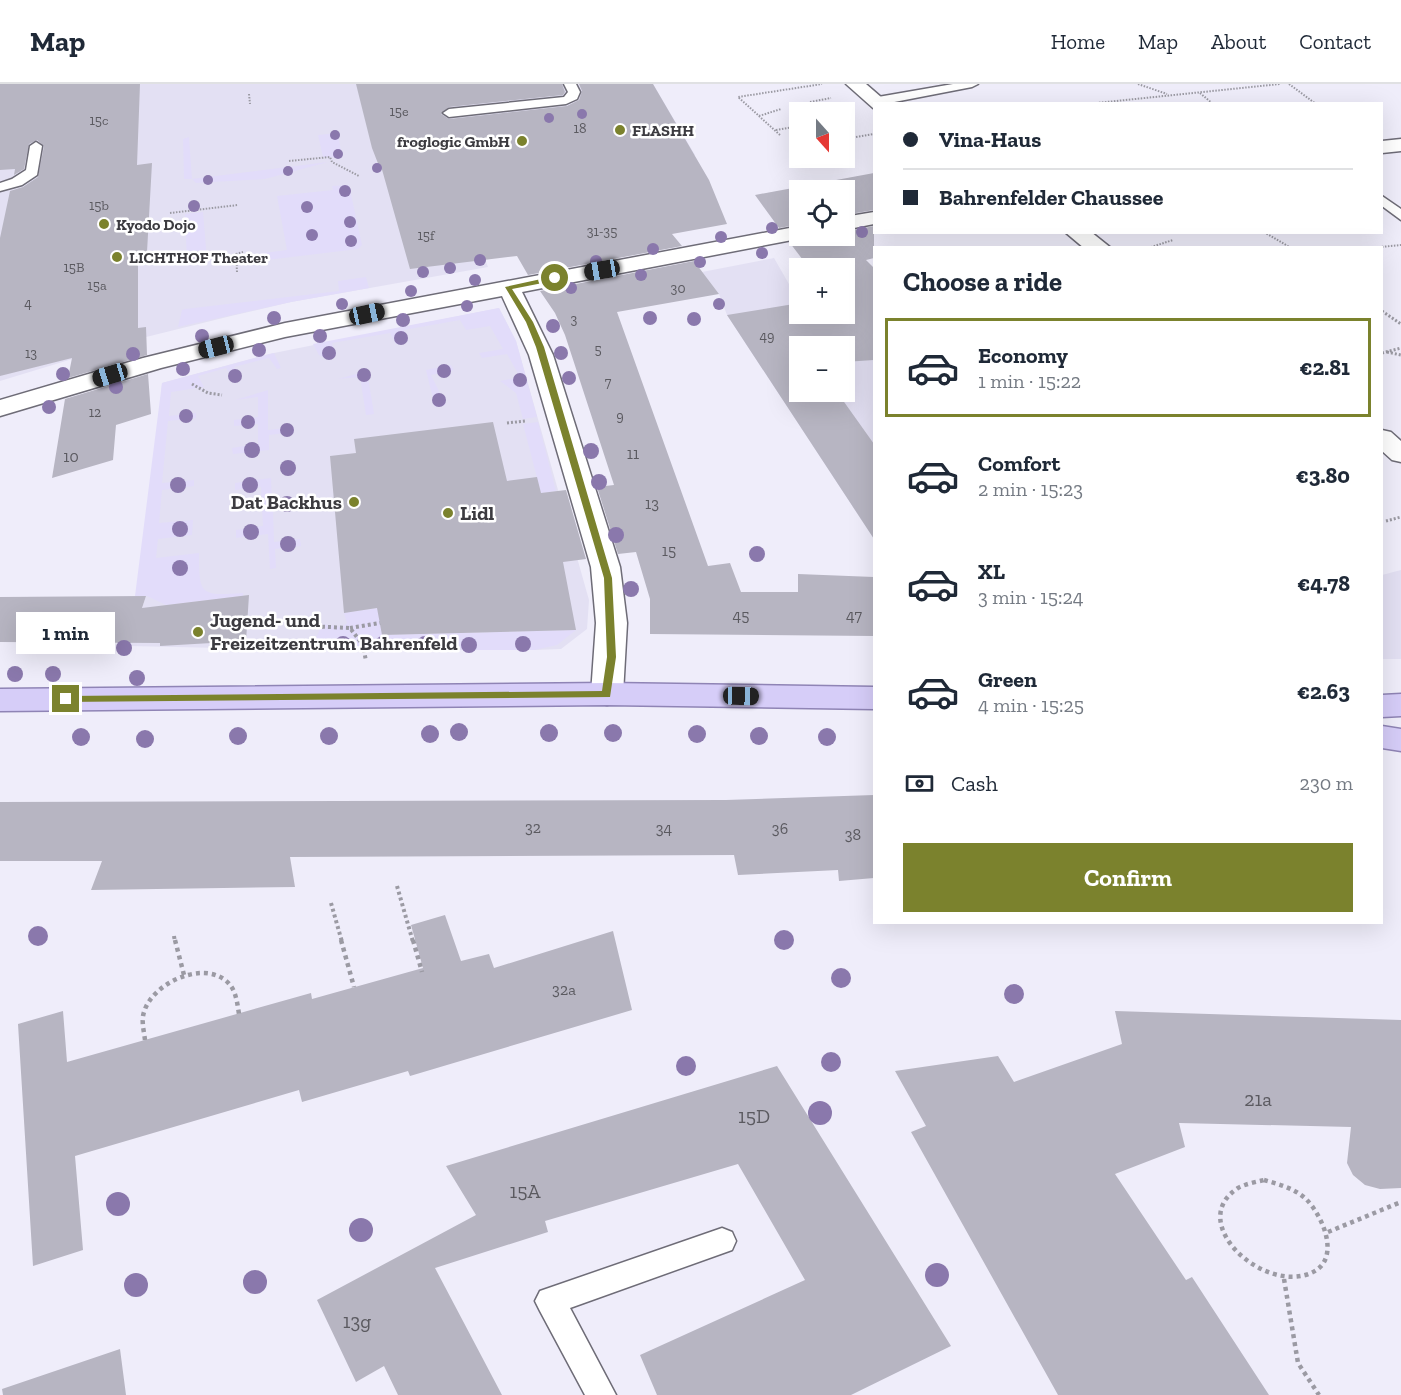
<!DOCTYPE html>
<html lang="en">
<head>
<meta charset="utf-8">
<style>
  body { margin:0; font-family:"Zilla Slab",serif; background:#f6f6f7; color:#1f2937; height:100vh; display:flex; flex-direction:column; font-size:22px; white-space:nowrap }
  * { box-sizing:border-box; margin:0 }
  p { font-size:20px; color:#747a83 }
  .icon { flex:none; width:33px; height:33px; fill:none; stroke:currentColor; stroke-width:2; stroke-linecap:round; stroke-linejoin:round }
  .map { position:relative; flex:1; overflow:hidden }
  .panel { position:absolute; left:873px; top:162px; width:510px; height:678px; display:flex; flex-direction:column; background:#fff; border-radius:0px; box-shadow:0 6px 24px #0002 }
  .panel>* { flex:none }
  .hud { position:absolute; left:873px; top:18px; width:510px; height:132px; border-radius:0px; box-shadow:0 6px 24px #0002; display:grid; align-content:center; height:132px; padding:0 30px; background:#fff }
  .needle { width:39px; rotate:159deg }
  .tools { position:absolute; left:789px; top:18px; display:grid; gap:12px }
  .tools a { display:grid; place-items:center; width:66px; height:66px; border-radius:0px; background:#fff; box-shadow:0 6px 24px #0002; font-size:30px }
  .end { position:absolute; width:27px; height:27px; margin:-14px; border:8px solid #7b822d; background:#fff; box-shadow:0 0 0 3px #fff }
  .from { border-radius:50% }
  .bubble { position:absolute; height:42px; border-radius:0px; background:#fff; box-shadow:0 6px 24px #0002; font-size:20px; font-weight:800; line-height:42px; text-align:center }
  .car { position:absolute; width:18px; height:36px; margin:-18px -9px; border-radius:8px; box-shadow:0 0 4px 2px #0007; background:linear-gradient(#222 24%,#8ab4d8 0 40%,#222 0 76%,#8ab4d8 0 86%,#222 0) }
  .hud b { display:flex; align-items:center; gap:21px; height:57px; font-size:22px }
  .hud b+b { border-top:2px solid #e0e1e3 }
  .hud i { width:15px; height:15px; background:#1f2937 }
  ul { padding:0; list-style:none }
  li { display:flex; align-items:center; gap:18px; height:99px; margin:0 12px 9px; padding:0 18px; border:3px solid transparent; border-radius:0px }
  li div { flex:1 }
  li b { display:block; font-size:22px }
  li em { font-style:normal; font-weight:800 }
  li.active { border-color:#7b822d }
  li>.icon { width:54px; height:54px; stroke-width:1.5 }
  h2 { padding:0 30px; font-size:27px; line-height:72px }
  .pay { display:flex; align-items:center; gap:15px; height:66px; padding:0 30px; font-size:22px }
  .pay p { margin-inline-start:auto }
  .action { display:flex; gap:12px; margin-top:auto; padding:12px 30px }
  .action a { flex:1; height:69px; border-radius:0px; background:#7b822d; color:#fff; font-size:24px; font-weight:800; line-height:69px; text-align:center }
  header { display:flex; align-items:center; gap:36px; box-sizing:border-box; height:84px; padding:0 30px; background:#fff; border-bottom:2px solid #e0e1e3 }
  header strong { font-size:28px }
  nav { display:flex; gap:33px; margin-inline-start:auto; font-size:21px }
  .map>svg:first-child { display:block }
  .built { fill:#e3e0f3; fill-rule:evenodd }
  .green { fill:#e2dcfa }
  .building { fill:#b7b5c2 }
  .lines { fill:none; stroke-linecap:round; stroke-linejoin:round }
  .lane-casing { stroke:#6e6c77; stroke-width:3 }
  .street-casing { stroke:#6e6c77; stroke-width:3 }
  .primary-casing { stroke:#8f84b5; stroke-width:3 }
  .path-far3 { stroke:#9b9aa3; stroke-width:2; stroke-dasharray:1.5 1.5; stroke-linecap:butt }
  .path-far2 { stroke:#9b9aa3; stroke-width:3; stroke-dasharray:2 2; stroke-linecap:butt }
  .path-far1 { stroke:#9b9aa3; stroke-width:4; stroke-dasharray:3 3; stroke-linecap:butt }
  .path { stroke:#9b9aa3; stroke-width:4.5; stroke-dasharray:4 4; stroke-linecap:butt }
  .lane { fill:#fff; fill-rule:evenodd }
  .street { fill:#fff; fill-rule:evenodd }
  .primary { fill:#d6cdf8; fill-rule:evenodd }
  .tree { fill:#8a78ac }
  .route { fill:#7b822d }
  .poi-dot { fill:#7b822d; stroke:#fff; stroke-width:2 }
  .labels { text-anchor:middle; stroke-width:5; stroke-linejoin:round; paint-order:stroke }
  .far-number-label { font-size:14px; fill:#5b5a60 }
  .far-poi-label { font-size:16px; font-weight:bold; fill:#3c3b40; stroke:#fff; text-anchor:start }
  .number-label { font-size:16px; fill:#5b5a60 }
  .poi-label { font-size:20px; font-weight:bold; fill:#3c3b40; stroke:#fff; text-anchor:start }
  .near-number-label { font-size:20px; fill:#5b5a60 }
</style>
</head>
<body>
<header>
<strong>Map</strong>
<nav><a>Home</a><a>Map</a><a>About</a><a>Contact</a></nav>
</header>
<div class="map">
<svg width="1401" height="1311" viewBox="0 0 1401 1311">
  <rect width="100%" height="100%" fill="#efedfa"/>
  <path class="built" d="M0,0H653L695,71L454,97L488,183L291,218L231,232L138,255L0,297Z
    M774,174L793,207H799L800,230H844L845,204L874,202V455L727,231L719,210L702,188ZM800,262H844V308H800Z
    M499,224L516,257L589,516L587,545L561,565L534,566H315L129,562L146,512L162,299L269,270Z
    M1401,486V575H1382V491Z"/>
  <path class="green" d="M338,49L342,74L323,73L318,51Z
    M189,53L192,95L328,78L265,95L196,99L192,95H184L183,55Z
    M349,101L362,161L358,165L242,179L241,172L287,166L277,112L333,106L332,102Z
    M203,128L207,176L187,178L185,130Z
    M366,193L369,204L291,218L178,243L182,226L185,225L339,207L338,197Z
    M499,224L516,257L537,333L523,335L516,309L500,297L520,293L507,270L482,274L479,269L503,265L490,242L466,246L460,236L404,246L408,257L396,260L390,249L332,259L336,271L325,274L319,271L313,260Z
    M274,269L281,284L277,285L269,274L234,283L241,294L234,296L226,284L198,292L204,303L171,308L169,332L196,329V334L168,337L162,399L194,396V402L162,406L159,439L193,436L192,451L158,455L156,474L199,469C199,511 200,512 243,509V512L166,521L147,512H135L162,299Z
    M451,281L454,286L431,291L446,321L435,323L426,286Z
    M367,287L374,330L366,331L360,293L338,295Z
    M268,306V346L294,343V348L269,351V366L233,370L232,364L258,360V340L234,342V336L258,333V313L235,316Z
    M538,338L556,407L541,409L523,340Z
    M271,394L272,419L296,416L297,422L273,425L274,458L300,455L301,462L275,465L276,484L270,485L268,450L236,454V446L263,442L261,403L235,406V399Z
    M378,524L383,551L576,546L557,561L534,566H315L312,564L322,540L342,543L347,539L344,529Z"/>
  <path class="building" d="M0,0H140L137,81L152,79L147,168L138,169V244L146,243L147,271L68,294L72,274L0,292V154L10,107L23,103L38,93L44,62L37,56L29,60L24,85L14,91L15,85L0,86Z
    M356,0H562L565,8L563,11L449,23L441,30L449,35L567,22L579,16L582,7L579,0H653L709,96L727,140L672,150L682,162L528,191L517,172L410,185L381,82H379L372,64Z
    M874,89V126L844,131V106H800V140L779,144L755,111Z
    M874,142V174L866,176L874,184V276L844,278V262H800V308H837L874,360V455L727,231L800,219V230H844V184H809L790,159L808,155L810,152H844V148Z
    M694,177L719,210L617,228L708,482L730,479L741,508H798V490L874,493V552L650,550V515L636,468L618,470L597,403L614,401L565,251L555,229L540,207Z
    M148,290L151,330L116,341L113,376L52,394L65,315Z
    M493,338L507,397L537,393L541,409L566,406L586,475L563,478L576,546L382,551L377,524L344,529L330,372L356,369L354,355Z
    M249,511L246,557L160,562V559L0,558V513L146,512L142,524Z
    M874,711V794L839,797L838,786L738,791L734,771L290,773L295,803L91,806L102,777H0V718L726,716Z
    M445,831L461,877L489,870L494,884L613,847L632,926L410,992L408,987L302,1018L299,1006L75,1072L83,1166L33,1182L18,940L63,927L67,978L311,909L312,915L423,884L411,841Z
    M1115,927L1401,936V1104L1380,1105L1365,1101L1353,1091L1347,1079L1351,1043L1179,1039L1185,1063L1115,1090L1186,1196L1192,1193L1269,1311H1058L911,1048L926,1042L895,987L998,972L1014,998L1122,960Z
    M777,982L951,1262L851,1311H657L640,1271L805,1196L738,1080L545,1137L548,1148L435,1184L502,1311H398L384,1282L356,1298L317,1216L476,1131L446,1082Z
    M120,1265L126,1311H3L2,1305Z"/>
  <g class="lines">
    <defs>
      <path id="lane" d="M564,0H576L580,8L577,15L566,20L449,33L443,29L449,25L564,13L568,8Z
        M953,0H978L972,3L884,20H874L872,17L878,13Z
        M36,58L42,62L37,91L22,101L0,107V99L12,95L26,86L30,62Z
        M1382,112L1401,125V136L1382,122Z
        M722,1144L732,1148L736,1157L732,1166L570,1224L616,1311H585L540,1227L535,1217L540,1207Z"/>
      <path id="street" d="M846,0H866L889,20H874L873,24Z
        M1401,55V67L1382,69V57Z
        M874,128V140L844,146V133Z
        M800,142V152L808,153L522,208L553,271L620,483L627,539L623,610L618,618L607,621L596,618L591,610L596,539L591,483L529,271L502,212L285,253L161,284L0,332V316L143,274L285,239Z
        M1065,148H1091L1111,164H1084Z
        M1382,346L1391,348L1401,357V378L1392,376L1382,367Z"/>
      <path id="primary" d="M607,599L874,603V625L607,621L0,627V605Z
        M1401,610V632L1382,633V611Z
        M1382,642L1401,645V667L1382,664Z"/>
    </defs>
    <use href="#lane" class="lane-casing"/>
    <use href="#street" class="street-casing"/>
    <use href="#primary" class="primary-casing"/>
    <path class="path-far3" d="M1138,0L1167,10
      M1289,0L1316,20
      M1200,9L1213,20
      M249,10L250,20
      M810,18L831,14
      M1087,20L1280,0
      M759,32L781,25
      M776,46L800,42
      M780,51L738,13L822,0
      M856,53L874,50
      M289,77L330,73L332,78L359,92
      M170,129L238,121
      M1264,148L1291,164
      M1148,164L1173,156
      M1370,164L1401,161
      M237,188L236,170L243,168"/>
    <path class="path-far2" d="M1382,227L1401,240
      M1387,268L1401,271
      M1382,269L1401,264
      M192,300L208,309L222,311
      M507,339L525,337
      M1386,437L1401,433"/>
    <path class="path-far1" d="M286,541L350,544L363,561L366,577
      M350,544L380,539
      M397,802L413,858
      M331,819L342,858
      M174,852L175,858"/>
    <path class="path" d="M175,856L184,891
      M341,856L354,903
      M413,856L422,888
      M145,956C144,947 141,937 144,928C152,900 200,877 225,896C236,904 237,918 239,930
      M1264,1096C1278,1100 1294,1104 1306,1115C1323,1132 1342,1176 1311,1189C1263,1210 1185,1138 1238,1104C1245,1100 1256,1098 1264,1096Z
      M1328,1148L1401,1118
      M1284,1195L1298,1279L1319,1311"/>
    <use href="#lane" class="lane"/>
    <use href="#street" class="street"/>
    <use href="#primary" class="primary"/>
  </g>
  <g class="tree">
    <circle cx="582" cy="30" r="5"/>
    <circle cx="549" cy="34" r="5"/>
    <circle cx="335" cy="51" r="5"/>
    <circle cx="338" cy="70" r="5"/>
    <circle cx="377" cy="84" r="5"/>
    <circle cx="288" cy="87" r="5"/>
    <circle cx="208" cy="96" r="5"/>
    <circle cx="345" cy="107" r="6"/>
    <circle cx="194" cy="122" r="6"/>
    <circle cx="307" cy="123" r="6"/>
    <circle cx="350" cy="138" r="6"/>
    <circle cx="772" cy="144" r="6"/>
    <circle cx="862" cy="148" r="6"/>
    <circle cx="312" cy="151" r="6"/>
    <circle cx="721" cy="153" r="6"/>
    <circle cx="351" cy="157" r="6"/>
    <circle cx="653" cy="165" r="6"/>
    <circle cx="762" cy="169" r="6"/>
    <circle cx="197" cy="173" r="6"/>
    <circle cx="480" cy="176" r="6"/>
    <circle cx="596" cy="177" r="6"/>
    <circle cx="700" cy="178" r="6"/>
    <circle cx="450" cy="184" r="6"/>
    <circle cx="423" cy="188" r="6"/>
    <circle cx="641" cy="191" r="6"/>
    <circle cx="475" cy="196" r="6"/>
    <circle cx="571" cy="204" r="6"/>
    <circle cx="411" cy="207" r="6"/>
    <circle cx="342" cy="220" r="6"/>
    <circle cx="719" cy="220" r="6"/>
    <circle cx="467" cy="222" r="6"/>
    <circle cx="274" cy="234" r="7"/>
    <circle cx="650" cy="234" r="7"/>
    <circle cx="694" cy="235" r="7"/>
    <circle cx="403" cy="236" r="7"/>
    <circle cx="553" cy="242" r="7"/>
    <circle cx="202" cy="252" r="7"/>
    <circle cx="320" cy="252" r="7"/>
    <circle cx="401" cy="254" r="7"/>
    <circle cx="259" cy="266" r="7"/>
    <circle cx="329" cy="269" r="7"/>
    <circle cx="561" cy="269" r="7"/>
    <circle cx="133" cy="270" r="7"/>
    <circle cx="183" cy="285" r="7"/>
    <circle cx="444" cy="287" r="7"/>
    <circle cx="63" cy="290" r="7"/>
    <circle cx="364" cy="291" r="7"/>
    <circle cx="235" cy="292" r="7"/>
    <circle cx="569" cy="294" r="7"/>
    <circle cx="520" cy="296" r="7"/>
    <circle cx="116" cy="303" r="7"/>
    <circle cx="439" cy="316" r="7"/>
    <circle cx="49" cy="323" r="7"/>
    <circle cx="186" cy="332" r="7"/>
    <circle cx="248" cy="338" r="7"/>
    <circle cx="287" cy="346" r="7"/>
    <circle cx="252" cy="366" r="8"/>
    <circle cx="591" cy="367" r="8"/>
    <circle cx="288" cy="384" r="8"/>
    <circle cx="599" cy="398" r="8"/>
    <circle cx="178" cy="401" r="8"/>
    <circle cx="250" cy="401" r="8"/>
    <circle cx="287" cy="420" r="8"/>
    <circle cx="180" cy="445" r="8"/>
    <circle cx="251" cy="448" r="8"/>
    <circle cx="616" cy="451" r="8"/>
    <circle cx="288" cy="460" r="8"/>
    <circle cx="757" cy="470" r="8"/>
    <circle cx="180" cy="484" r="8"/>
    <circle cx="631" cy="505" r="8"/>
    <circle cx="343" cy="560" r="8"/>
    <circle cx="383" cy="560" r="8"/>
    <circle cx="425" cy="560" r="8"/>
    <circle cx="523" cy="560" r="8"/>
    <circle cx="469" cy="561" r="8"/>
    <circle cx="124" cy="564" r="8"/>
    <circle cx="15" cy="590" r="8"/>
    <circle cx="53" cy="590" r="8"/>
    <circle cx="137" cy="594" r="8"/>
    <circle cx="459" cy="648" r="9"/>
    <circle cx="549" cy="649" r="9"/>
    <circle cx="613" cy="649" r="9"/>
    <circle cx="430" cy="650" r="9"/>
    <circle cx="697" cy="650" r="9"/>
    <circle cx="238" cy="652" r="9"/>
    <circle cx="329" cy="652" r="9"/>
    <circle cx="759" cy="652" r="9"/>
    <circle cx="81" cy="653" r="9"/>
    <circle cx="827" cy="653" r="9"/>
    <circle cx="145" cy="655" r="9"/>
    <circle cx="38" cy="852" r="10"/>
    <circle cx="784" cy="856" r="10"/>
    <circle cx="841" cy="894" r="10"/>
    <circle cx="1014" cy="910" r="10"/>
    <circle cx="831" cy="978" r="10"/>
    <circle cx="686" cy="982" r="10"/>
    <circle cx="820" cy="1029" r="12"/>
    <circle cx="118" cy="1120" r="12"/>
    <circle cx="361" cy="1146" r="12"/>
    <circle cx="937" cy="1191" r="12"/>
    <circle cx="255" cy="1198" r="12"/>
    <circle cx="136" cy="1201" r="12"/>
  </g>
  <path class="route" d="M555,192L558,196L512,205L533,238L544,263L612,494L616,573L610,613L63,618L62,615L66,612L602,607L607,573L604,494L536,263L526,238L505,203Z"/>
  <g class="poi-dot">
    <circle cx="620" cy="46" r="6"/>
    <circle cx="522" cy="57" r="6"/>
    <circle cx="104" cy="140" r="6"/>
    <circle cx="117" cy="173" r="6"/>
    <circle cx="354" cy="418" r="6"/>
    <circle cx="448" cy="429" r="6"/>
    <circle cx="198" cy="548" r="6"/>
  </g>
  <g class="labels">
    <g class="far-number-label">
      <text x="399" y="32">15e</text>
      <text x="99" y="41">15c</text>
      <text x="580" y="49">18</text>
      <text x="99" y="126">15b</text>
      <text x="602" y="152">31-35</text>
      <text x="426" y="156">15f</text>
      <text x="74" y="188">15B</text>
      <text x="97" y="206">15a</text>
      <text x="678" y="209">30</text>
      <text x="28" y="224">4</text>
      <text x="574" y="240">3</text>
      <text x="767" y="257">49</text>
      <text x="598" y="270">5</text>
      <text x="31" y="274">13</text>
      <text x="608" y="303">7</text>
      <text x="95" y="333">12</text>
      <text x="620" y="337">9</text>
    </g>
    <g class="far-poi-label">
      <text x="632" y="52">FLASHH</text>
      <text x="510" y="63" text-anchor="end">froglogic GmbH</text>
      <text x="116" y="146">Kyodo Dojo</text>
      <text x="129" y="179">LICHTHOF Theater</text>
    </g>
    <g class="number-label">
      <text x="633" y="375">11</text>
      <text x="71" y="378">10</text>
      <text x="652" y="425">13</text>
      <text x="669" y="472">15</text>
      <text x="741" y="537">45</text>
      <text x="854" y="537">47</text>
      <text x="533" y="749">32</text>
      <text x="664" y="750">34</text>
      <text x="780" y="750">36</text>
      <text x="853" y="756">38</text>
      <text x="564" y="911">32a</text>
    </g>
    <g class="poi-label">
      <text x="342" y="425" text-anchor="end">Dat Backhus</text>
      <text x="460" y="436">Lidl</text>
      <text x="210" y="543">Jugend- und<tspan x="210" dy="23">Freizeitzentrum Bahrenfeld</tspan></text>
    </g>
    <g class="near-number-label">
      <text x="1258" y="1022">21a</text>
      <text x="754" y="1039">15D</text>
      <text x="525" y="1114">15A</text>
      <text x="357" y="1244">13g</text>
    </g>
  </g>
</svg>
<div class="tools">
<a><svg class="needle" viewBox="-14 -14 28 28"><path d="M0-13l5 13h-10z" fill="#e53935"/><path d="M0 13l5-13h-10z" fill="#747a83"/></svg></a>
<a><svg class="icon" aria-label="locate" viewBox="0 0 24 24"><circle cx="12" cy="12" r="6"/><path d="M12 2v4M12 18v4M2 12h4M18 12h4"/></svg></a>
<a>+</a>
<a>−</a>
</div>
<i class="end from" style="left:555px;top:194px"></i>
<i class="end" style="left:66px;top:615px"></i>
<div class="bubble" style="left:16px;top:528px;width:99px">1 min</div>
<i class="car" style="left:602px;top:186px;rotate:260deg"></i>
<i class="car" style="left:367px;top:230px;rotate:78deg"></i>
<i class="car" style="left:216px;top:263px;rotate:256deg"></i>
<i class="car" style="left:110px;top:291px;rotate:253deg"></i>
<i class="car" style="left:741px;top:612px;rotate:91deg"></i>
<div class="hud">
<b><i class="from"></i>Vina-Haus</b>
<b><i></i>Bahrenfelder Chaussee</b>
</div>
<section class="panel">
<h2>Choose a ride</h2>
<ul>
<li class="active"><svg class="icon" aria-label="car" viewBox="0 0 24 24"><path d="M5 17H2v-5l4-1 3-4h7l3 4 3 1v5h-3M9 17h6M6 11h13"/><circle cx="7" cy="17" r="2"/><circle cx="17" cy="17" r="2"/></svg><div><b>Economy</b><p>1 min · 15:22</p></div><em>€2.81</em></li>
<li><svg class="icon" aria-label="car" viewBox="0 0 24 24"><path d="M5 17H2v-5l4-1 3-4h7l3 4 3 1v5h-3M9 17h6M6 11h13"/><circle cx="7" cy="17" r="2"/><circle cx="17" cy="17" r="2"/></svg><div><b>Comfort</b><p>2 min · 15:23</p></div><em>€3.80</em></li>
<li><svg class="icon" aria-label="car" viewBox="0 0 24 24"><path d="M5 17H2v-5l4-1 3-4h7l3 4 3 1v5h-3M9 17h6M6 11h13"/><circle cx="7" cy="17" r="2"/><circle cx="17" cy="17" r="2"/></svg><div><b>XL</b><p>3 min · 15:24</p></div><em>€4.78</em></li>
<li><svg class="icon" aria-label="car" viewBox="0 0 24 24"><path d="M5 17H2v-5l4-1 3-4h7l3 4 3 1v5h-3M9 17h6M6 11h13"/><circle cx="7" cy="17" r="2"/><circle cx="17" cy="17" r="2"/></svg><div><b>Green</b><p>4 min · 15:25</p></div><em>€2.63</em></li>
</ul>
<div class="pay"><svg class="icon" aria-label="cash" viewBox="0 0 24 24"><path d="M3 7h18v10H3z"/><circle cx="12" cy="12" r="2"/></svg>Cash<p>230 m</p></div>
<div class="action"><a>Confirm</a></div>
</section>
</div>
</body>
</html>
